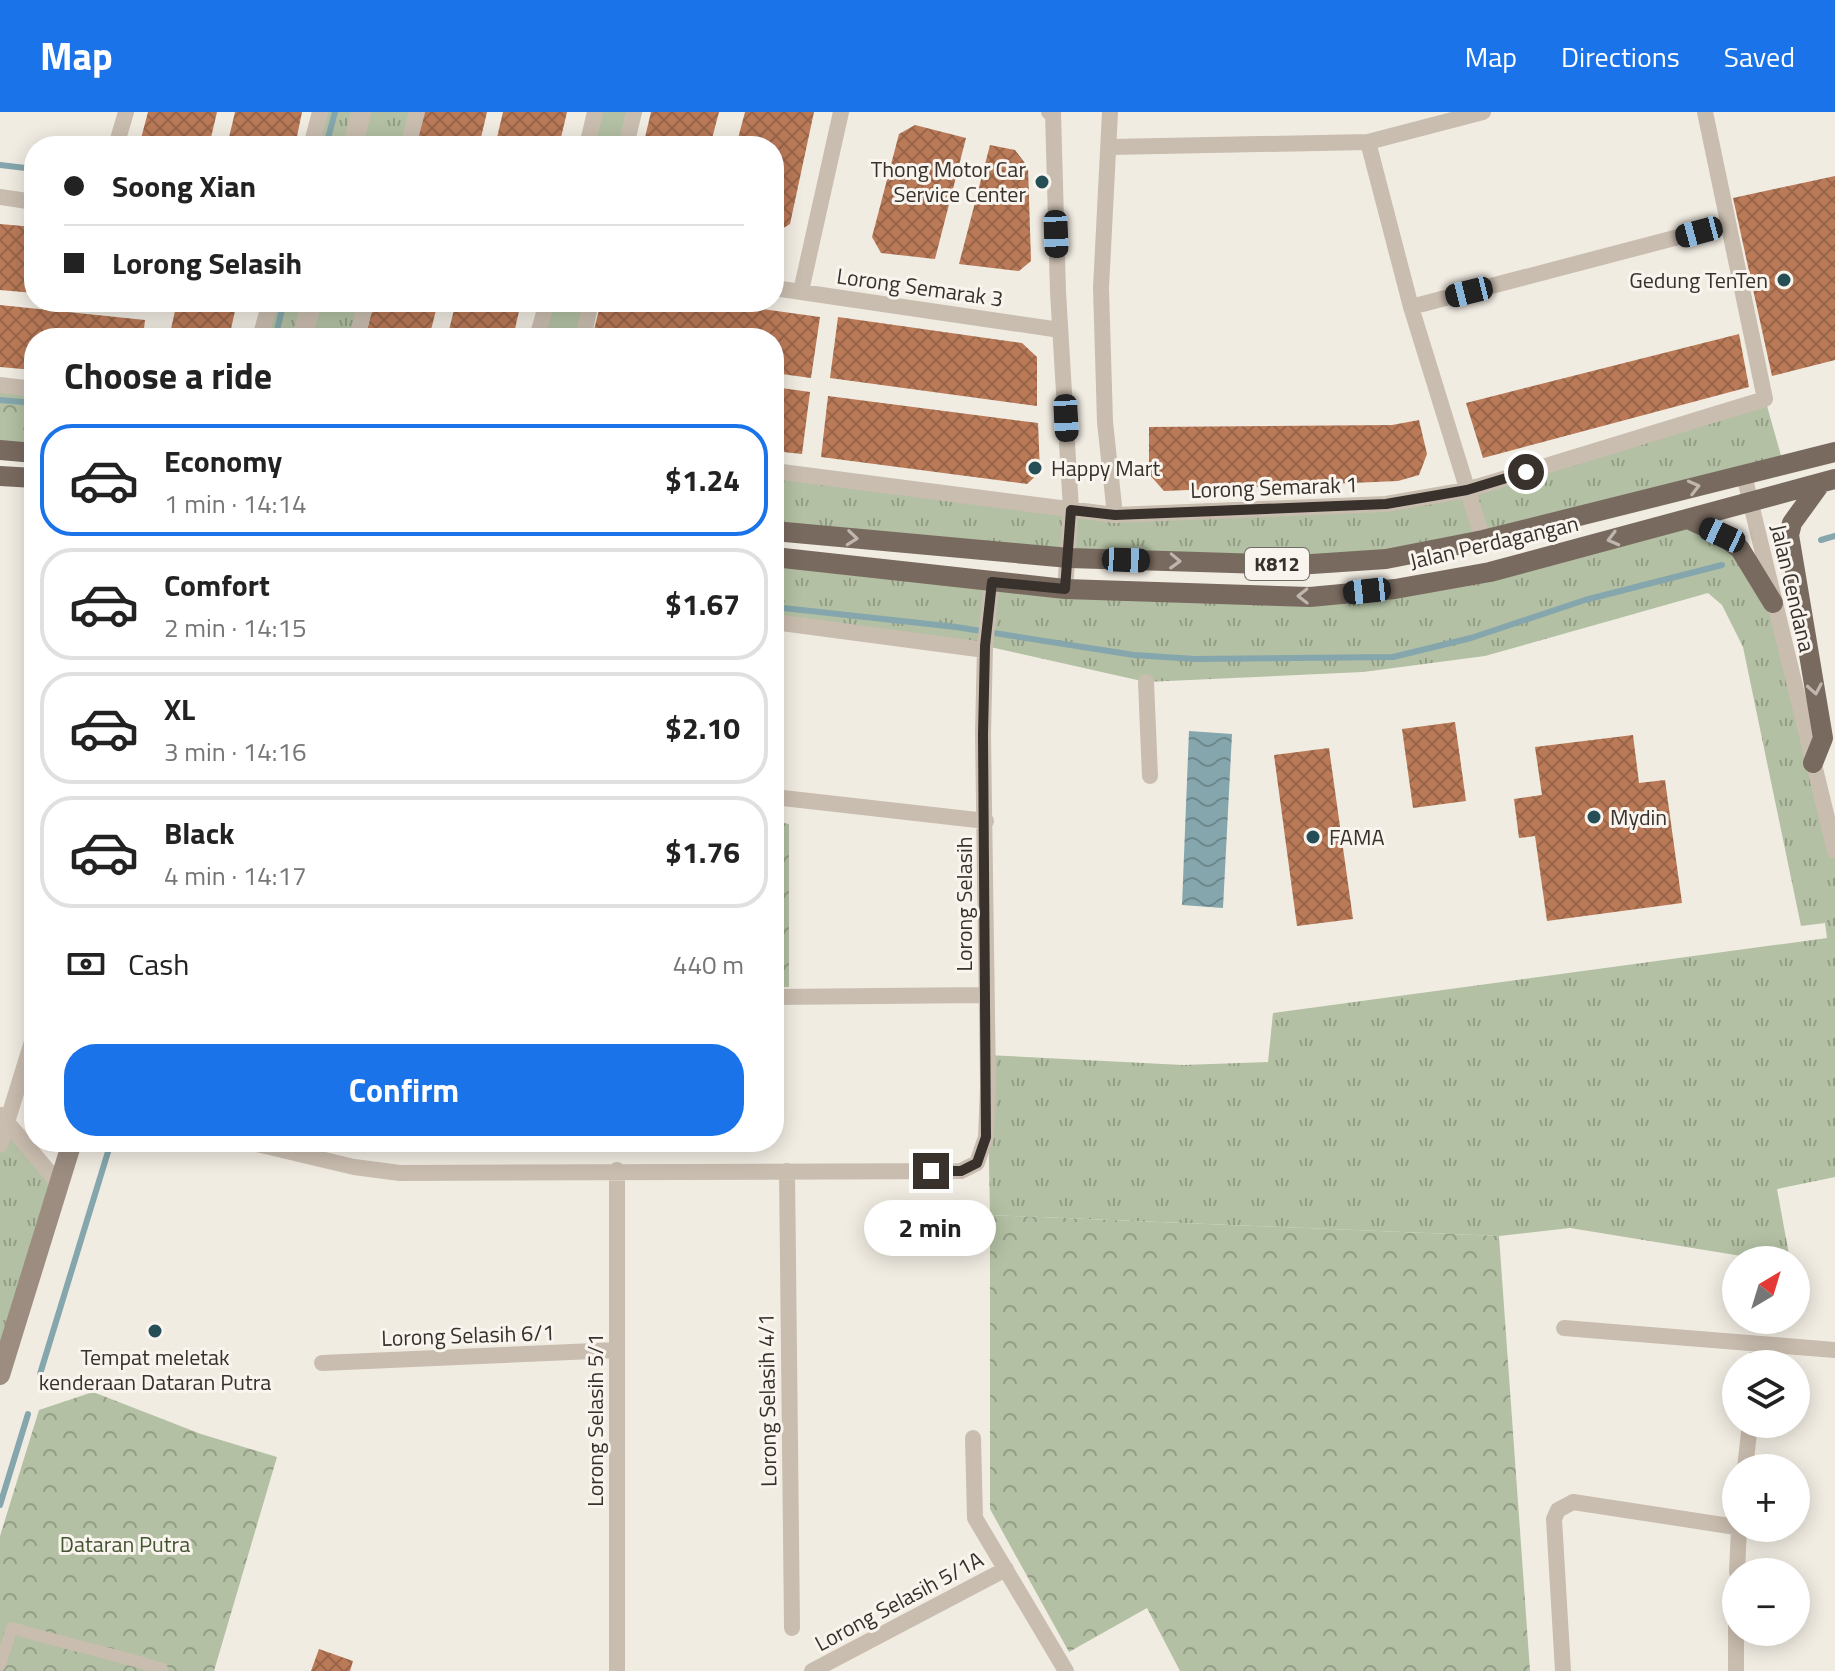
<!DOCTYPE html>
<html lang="en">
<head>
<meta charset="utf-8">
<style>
  body { margin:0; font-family:"Titillium Web",sans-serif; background:#f6f6f6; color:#222; height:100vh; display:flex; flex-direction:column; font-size:30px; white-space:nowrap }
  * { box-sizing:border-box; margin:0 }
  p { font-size:26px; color:#767676 }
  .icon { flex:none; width:44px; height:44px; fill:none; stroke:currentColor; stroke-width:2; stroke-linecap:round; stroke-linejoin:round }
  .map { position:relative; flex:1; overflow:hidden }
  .sheet { position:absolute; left:24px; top:216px; width:760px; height:824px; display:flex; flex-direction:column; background:#fff; border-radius:32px; box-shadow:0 4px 20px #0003 }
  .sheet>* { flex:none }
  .hud { position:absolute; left:24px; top:24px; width:760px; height:176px; border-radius:32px; box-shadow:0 4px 20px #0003; display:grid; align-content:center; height:176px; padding:0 40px; background:#fff }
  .needle { width:52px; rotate:38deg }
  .fabs { position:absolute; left:1722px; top:1134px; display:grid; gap:16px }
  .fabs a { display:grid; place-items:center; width:88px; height:88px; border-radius:50%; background:#fff; box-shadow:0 4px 20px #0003; font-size:40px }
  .end { position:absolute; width:36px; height:36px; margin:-18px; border:10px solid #38312c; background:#fff; box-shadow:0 0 0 4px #fff }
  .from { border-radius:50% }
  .bubble { position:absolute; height:56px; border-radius:28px; background:#fff; box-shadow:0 4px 20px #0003; font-size:26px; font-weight:700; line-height:56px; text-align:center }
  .car { position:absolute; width:24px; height:48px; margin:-24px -12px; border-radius:10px; box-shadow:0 0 6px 2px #0007; background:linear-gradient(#222 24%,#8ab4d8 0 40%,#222 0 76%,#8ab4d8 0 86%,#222 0) }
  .hud b { display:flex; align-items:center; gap:28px; height:76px; font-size:30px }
  .hud b+b { border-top:2px solid #e0e0e0 }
  .hud i { width:20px; height:20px; background:#222 }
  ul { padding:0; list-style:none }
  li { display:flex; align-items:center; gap:24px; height:112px; margin:0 16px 12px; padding:0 24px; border:4px solid #e0e0e0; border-radius:32px }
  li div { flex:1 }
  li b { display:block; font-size:30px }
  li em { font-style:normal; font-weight:700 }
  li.selected { border-color:#1a73e8 }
  li>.icon { width:72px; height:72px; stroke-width:1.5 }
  h2 { padding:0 40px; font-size:36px; line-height:96px }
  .pay { display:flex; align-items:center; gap:20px; height:88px; padding:0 40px; font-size:30px }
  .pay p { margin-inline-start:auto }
  .button { display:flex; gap:16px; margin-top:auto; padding:16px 40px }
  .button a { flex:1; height:92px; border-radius:32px; background:#1a73e8; color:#fff; font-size:32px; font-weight:700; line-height:92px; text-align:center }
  header { display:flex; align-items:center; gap:48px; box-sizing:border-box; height:112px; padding:0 40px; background:#1a73e8; color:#fff }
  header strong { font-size:38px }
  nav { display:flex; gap:44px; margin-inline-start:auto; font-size:28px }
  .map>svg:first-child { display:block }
  .grass { fill:url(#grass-tufts) }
  .forest { fill:url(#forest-crowns) }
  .water { fill:url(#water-waves) }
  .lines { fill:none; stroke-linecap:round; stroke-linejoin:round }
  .stream { stroke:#84a6ac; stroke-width:6 }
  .building { fill:url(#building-cross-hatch) }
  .pedestrian { stroke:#c9bdaf; stroke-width:12 }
  .minor { stroke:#c9bdaf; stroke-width:16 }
  .tertiary { stroke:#c9bdaf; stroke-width:20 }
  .secondary { stroke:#9c8d80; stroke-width:20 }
  .primary { stroke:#796a5f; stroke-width:20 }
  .oneway { stroke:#bfb6ae }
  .route { stroke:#38312c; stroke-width:10 }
  .poi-dot { fill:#254e56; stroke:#f9f5ee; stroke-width:3 }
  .labels { text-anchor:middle; stroke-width:6; stroke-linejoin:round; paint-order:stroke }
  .shield { fill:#f9f5ee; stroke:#726c66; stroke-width:2 }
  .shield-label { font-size:20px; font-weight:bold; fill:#38312c }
  .poi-label { font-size:22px; fill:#38312c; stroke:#f9f5ee; text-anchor:start }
  .street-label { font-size:22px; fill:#38312c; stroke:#f9f5ee }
  .park-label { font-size:22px; fill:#445432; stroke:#f9f5ee }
</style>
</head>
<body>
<header>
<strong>Map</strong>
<nav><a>Map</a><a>Directions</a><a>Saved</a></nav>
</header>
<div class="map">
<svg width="1835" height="1559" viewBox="0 0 1835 1559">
  <defs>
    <pattern id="grass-tufts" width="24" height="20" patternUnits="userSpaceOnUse" patternTransform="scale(2)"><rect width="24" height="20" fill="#b3c0a3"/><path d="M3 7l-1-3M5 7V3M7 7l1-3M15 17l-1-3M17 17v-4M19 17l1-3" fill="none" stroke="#939d85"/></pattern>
    <pattern id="forest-crowns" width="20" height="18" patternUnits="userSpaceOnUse" patternTransform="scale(2)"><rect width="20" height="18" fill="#b3c0a3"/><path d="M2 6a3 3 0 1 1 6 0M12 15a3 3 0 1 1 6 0" fill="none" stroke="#939d85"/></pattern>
    <pattern id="water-waves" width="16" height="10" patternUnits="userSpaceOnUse" patternTransform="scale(2)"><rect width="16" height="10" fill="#84a6ac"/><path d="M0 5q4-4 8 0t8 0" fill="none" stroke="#6d888c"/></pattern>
    <pattern id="building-cross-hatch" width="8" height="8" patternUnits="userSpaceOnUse" patternTransform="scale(2)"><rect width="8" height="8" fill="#ba7a58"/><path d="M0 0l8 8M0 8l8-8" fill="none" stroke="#986549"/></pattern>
  </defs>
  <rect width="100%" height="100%" fill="#f1ece2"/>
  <path class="grass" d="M320,0H358L349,34H311Z
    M361,0H417L408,34H353Z
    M595,0H634L626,34H587Z
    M270,190H308L298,226H260Z
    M312,190H366L357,226H302Z
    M547,190H591L583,226H538Z
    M1765,287L1784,354L1483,428L1297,453L774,418V359L1071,398L1386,392Z
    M1688,407L1722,423L1773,491L1835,739V1065L1777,1077L1790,1148H1766L1570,1116L1499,1124L990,1103L987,943L1183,953L1268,950L1273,901L1827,826L1825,811L1801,814L1743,535L1722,493L1708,481L1485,544L1363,560L1146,570L986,534L774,510V445L992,470L1395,477Z
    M0,1002L59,1072L0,1263Z"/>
  <path class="forest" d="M0,273L34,277V341L0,338Z
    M774,709L789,712V875H774Z
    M990,1103L1499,1124L1530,1559H1180L1147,1496L1069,1540L990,1397Z
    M93,1280L201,1322L277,1345L214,1559H0V1424L39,1298Z"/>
  <path class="water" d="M1189,619L1232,622L1223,796L1182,793Z"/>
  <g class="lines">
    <path class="stream" d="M326,34L335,0
      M0,53L34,57
      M275,226L284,190
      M0,288L34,291
      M1821,428L1835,424
      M774,495L956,515L1134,543L1195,547L1393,545L1471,526L1585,488L1722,453
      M40,1262L111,1030
      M0,1393L28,1302"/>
  </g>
  <path class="building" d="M148,0H217L209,34H139Z
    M235,0H302L295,34H227Z
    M423,0H487L479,34H414Z
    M503,0H567L559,34H495Z
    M651,0H719L710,34H643Z
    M745,0H814L790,112L774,122V34H736Z
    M915,13L966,26L935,147L881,141L872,125L899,22Z
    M990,33L1015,38L1028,55L1031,149L1019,159L959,152Z
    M1835,64V248L1772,264L1733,86Z
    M0,112L34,115V181L0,178Z
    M177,190H237L229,226H169Z
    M374,190H438L429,226H365Z
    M456,190H521L513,226H447Z
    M601,190H711L820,205L811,266L774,261V226H592Z
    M0,193L145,208L143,226H34V258L0,255Z
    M838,205L1022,231L1037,245V294L830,266Z
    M1739,222L1749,275L1483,346L1466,291Z
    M774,275L810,280L802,342L774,339Z
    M828,284L1038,311L1040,360L1027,372L821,345Z
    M1419,308L1427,342L1419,363L1398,369L1164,379L1149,362V315L1392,313Z
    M1455,610L1466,689L1413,696L1402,617Z
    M1633,623L1639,671L1665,668L1682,791L1547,809L1535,724L1519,726L1514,687L1542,683L1535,635Z
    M1329,636L1353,807L1297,814L1274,643Z
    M319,1537L353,1549L350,1559H311Z"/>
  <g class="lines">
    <path class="pedestrian" d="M0,1553L12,1516C62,1531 112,1541 162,1557"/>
    <path class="minor" d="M1049,0L1053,1L1058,180L1071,398L1065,477
      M1110,0L1101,176L1105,310L1115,403
      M1368,30L1411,195L1483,428
      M116,34L126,0
      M311,34L320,0
      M408,34L417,0
      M587,34L595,0
      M626,34L634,0
      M1110,35L1368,30L1483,0
      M0,85L34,90
      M774,176L1060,218
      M801,179L841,0
      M1411,195L1728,112
      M260,226L270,190
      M357,226L366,190
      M537,226L547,190
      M583,226L591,190
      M0,273L34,277
      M774,359L1115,403L1386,392L1467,378L1765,287L1705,0
      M1744,363L1835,739
      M774,510L985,538
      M1146,570L1150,664
      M774,685L986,709
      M774,885L985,883
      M1,1003L59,1072
      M249,1030L354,1055L400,1061L961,1059L977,1051L986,1025L988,974L983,622L985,534L992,470
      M0,1033L34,923
      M787,1059L792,1516
      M1564,1216L1835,1238
      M322,1251L616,1238
      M1756,1252L1759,1232
      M973,1326L975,1406L1066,1559
      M1745,1356L1750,1312
      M1737,1460L1739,1416
      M617,1559V1058
      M812,1559L1006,1457
      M1563,1559L1554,1407L1558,1398L1573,1390L1736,1415
      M1736,1559V1486"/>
    <path class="tertiary" d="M353,34L361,0
      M302,226L312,190"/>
    <path class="secondary" d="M0,1263L72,1030"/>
    <path class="primary" d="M0,338L34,341
      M0,364L34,366
      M1688,407L1722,423L1740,437L1773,491
      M774,419L1069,446L1297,453L1386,447L1483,428L1835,340
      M774,445L1065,477L1310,485L1395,477L1490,460L1835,367
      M1813,651L1823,626L1789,423L1792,411L1821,371"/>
  </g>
  <defs><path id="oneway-chevron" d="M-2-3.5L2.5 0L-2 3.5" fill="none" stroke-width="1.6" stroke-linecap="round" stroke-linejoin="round" transform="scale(2)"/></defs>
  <g class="oneway">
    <use href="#oneway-chevron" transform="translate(1694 375) rotate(-14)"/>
    <use href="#oneway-chevron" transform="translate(852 426) rotate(6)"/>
    <use href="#oneway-chevron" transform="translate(1613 427) rotate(165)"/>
    <use href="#oneway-chevron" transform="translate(1175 449) rotate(2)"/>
    <use href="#oneway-chevron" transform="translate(1303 484) rotate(179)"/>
    <use href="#oneway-chevron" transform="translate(1815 577) rotate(80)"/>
  </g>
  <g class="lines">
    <path class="route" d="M931,1059H961L977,1051L986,1025L983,622L985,534L992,470L1065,477L1071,398L1115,403L1386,392L1467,378L1526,360"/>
  </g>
  <g class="poi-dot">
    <circle cx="1042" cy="70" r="8"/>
    <circle cx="1784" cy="168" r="8"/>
    <circle cx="1035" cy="356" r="8"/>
    <circle cx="1594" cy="705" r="8"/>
    <circle cx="1313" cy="725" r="8"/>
    <circle cx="155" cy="1219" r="8"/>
  </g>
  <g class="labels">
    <rect class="shield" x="1245" y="436" width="64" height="32" rx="6"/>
    <g class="shield-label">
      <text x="1277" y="459">K812</text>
    </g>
    <g class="poi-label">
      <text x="1026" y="65" text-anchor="end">Thong Motor Car<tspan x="1026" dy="25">Service Center</tspan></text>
      <text x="1768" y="176" text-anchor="end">Gedung TenTen</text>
      <text x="1051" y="364">Happy Mart</text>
      <text x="1610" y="713">Mydin</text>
      <text x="1329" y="733">FAMA</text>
      <text x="155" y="1253" text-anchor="middle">Tempat meletak<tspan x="155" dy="25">kenderaan Dataran Putra</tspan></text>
    </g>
    <g class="street-label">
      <text transform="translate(920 175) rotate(8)" y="8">Lorong Semarak 3</text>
      <text transform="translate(1274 375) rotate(-2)" y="8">Lorong Semarak 1</text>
      <text transform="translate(1494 430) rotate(-13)" y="8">Jalan Perdagangan</text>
      <text transform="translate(1793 476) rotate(77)" y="8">Jalan Cendana</text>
      <text transform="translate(964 792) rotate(-90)" y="8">Lorong Selasih</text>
      <text transform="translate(468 1223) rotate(-2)" y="8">Lorong Selasih 6/1</text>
      <text transform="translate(767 1288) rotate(-91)" y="8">Lorong Selasih 4/1</text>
      <text transform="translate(595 1308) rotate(-90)" y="8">Lorong Selasih 5/1</text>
      <text transform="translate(899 1489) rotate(-28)" y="8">Lorong Selasih 5/1A</text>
    </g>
    <g class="park-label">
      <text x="125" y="1440">Dataran Putra</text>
    </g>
  </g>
</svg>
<div class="fabs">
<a><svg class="needle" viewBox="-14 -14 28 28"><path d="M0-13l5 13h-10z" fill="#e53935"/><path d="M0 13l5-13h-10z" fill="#767676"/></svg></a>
<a><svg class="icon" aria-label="layers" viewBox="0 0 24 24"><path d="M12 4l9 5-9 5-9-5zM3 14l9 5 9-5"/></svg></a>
<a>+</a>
<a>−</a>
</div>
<i class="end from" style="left:1526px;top:360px"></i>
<i class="end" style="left:931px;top:1059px"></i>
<div class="bubble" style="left:864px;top:1088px;width:132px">2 min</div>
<i class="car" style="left:1699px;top:120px;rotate:255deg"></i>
<i class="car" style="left:1056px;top:122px;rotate:178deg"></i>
<i class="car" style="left:1469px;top:180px;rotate:256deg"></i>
<i class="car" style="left:1066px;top:306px;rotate:177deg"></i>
<i class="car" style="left:1722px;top:423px;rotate:295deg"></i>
<i class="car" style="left:1126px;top:448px;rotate:92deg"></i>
<i class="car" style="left:1367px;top:479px;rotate:264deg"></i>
<div class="hud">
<b><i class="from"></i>Soong Xian</b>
<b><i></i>Lorong Selasih</b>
</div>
<section class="sheet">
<h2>Choose a ride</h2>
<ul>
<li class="selected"><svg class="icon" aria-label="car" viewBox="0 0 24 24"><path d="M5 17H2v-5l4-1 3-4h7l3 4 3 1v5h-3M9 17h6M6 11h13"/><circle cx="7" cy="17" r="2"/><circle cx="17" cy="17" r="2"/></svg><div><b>Economy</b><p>1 min · 14:14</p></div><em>$1.24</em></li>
<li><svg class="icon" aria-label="car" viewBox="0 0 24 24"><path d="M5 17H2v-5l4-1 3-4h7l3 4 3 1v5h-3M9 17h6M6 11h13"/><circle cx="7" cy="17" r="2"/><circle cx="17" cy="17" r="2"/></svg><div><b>Comfort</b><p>2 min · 14:15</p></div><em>$1.67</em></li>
<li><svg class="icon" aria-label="car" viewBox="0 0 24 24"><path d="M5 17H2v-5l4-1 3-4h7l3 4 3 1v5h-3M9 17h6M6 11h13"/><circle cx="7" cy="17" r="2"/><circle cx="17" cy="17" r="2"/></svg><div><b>XL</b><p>3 min · 14:16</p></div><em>$2.10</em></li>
<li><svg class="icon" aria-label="car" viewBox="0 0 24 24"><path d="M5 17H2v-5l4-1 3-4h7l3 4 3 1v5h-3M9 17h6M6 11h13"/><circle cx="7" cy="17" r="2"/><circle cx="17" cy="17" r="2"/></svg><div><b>Black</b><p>4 min · 14:17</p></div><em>$1.76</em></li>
</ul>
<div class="pay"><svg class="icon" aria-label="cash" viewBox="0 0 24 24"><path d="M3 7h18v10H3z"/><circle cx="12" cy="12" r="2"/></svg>Cash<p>440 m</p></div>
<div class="button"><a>Confirm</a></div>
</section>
</div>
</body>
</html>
